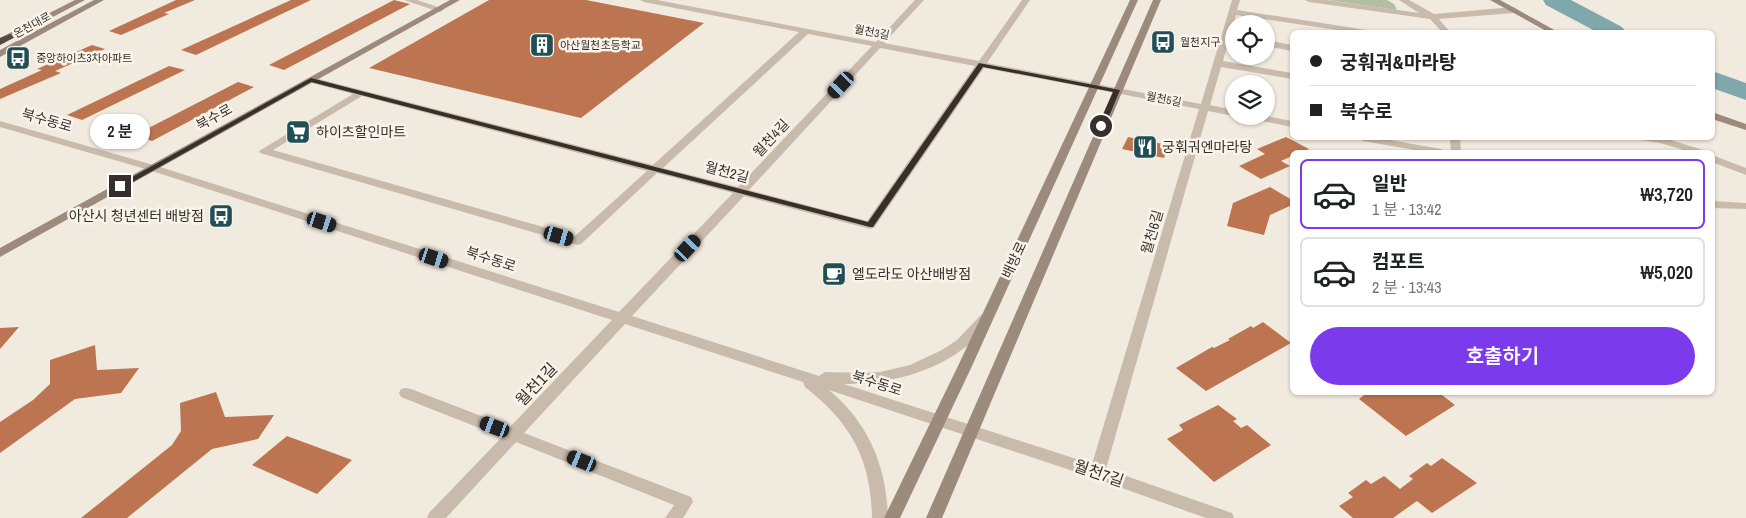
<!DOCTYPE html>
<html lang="ko">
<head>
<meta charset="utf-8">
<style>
  body { margin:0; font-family:"Archivo Narrow","Noto Sans KR",sans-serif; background:#f6f6f6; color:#202124; height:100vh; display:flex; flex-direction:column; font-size:19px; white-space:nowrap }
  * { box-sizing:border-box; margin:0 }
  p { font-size:16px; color:#757577 }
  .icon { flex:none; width:28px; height:28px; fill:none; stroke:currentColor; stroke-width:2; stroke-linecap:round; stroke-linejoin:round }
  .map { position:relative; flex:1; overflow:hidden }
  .drawer { position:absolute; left:1290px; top:150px; width:425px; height:245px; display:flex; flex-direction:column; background:#fff; border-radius:8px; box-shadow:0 1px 4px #0004 }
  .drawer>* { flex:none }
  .top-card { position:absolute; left:1290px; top:30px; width:425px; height:110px; border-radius:8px; box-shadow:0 1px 4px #0004; display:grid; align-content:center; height:110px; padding:0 20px; background:#fff }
  .controls { position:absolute; left:1225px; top:15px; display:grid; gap:10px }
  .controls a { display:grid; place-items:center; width:50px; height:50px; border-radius:50%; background:#fff; box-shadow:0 1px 4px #0004; font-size:25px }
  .end { position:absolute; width:22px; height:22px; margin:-11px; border:6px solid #372f2a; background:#fff; box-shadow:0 0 0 2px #fff }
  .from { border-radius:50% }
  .bubble { position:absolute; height:35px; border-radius:18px; background:#fff; box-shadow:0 1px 4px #0004; font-size:16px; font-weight:600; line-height:35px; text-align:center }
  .car { position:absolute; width:15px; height:30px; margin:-15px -8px; border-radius:6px; box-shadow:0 0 4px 1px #0007; background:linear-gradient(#222 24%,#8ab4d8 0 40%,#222 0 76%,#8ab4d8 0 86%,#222 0) }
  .top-card b { display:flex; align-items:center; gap:18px; height:48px; font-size:19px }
  .top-card b+b { border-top:1px solid #e0e0e0 }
  .top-card i { width:12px; height:12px; background:#202124 }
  ul { padding:9px 0 0; list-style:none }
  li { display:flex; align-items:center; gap:15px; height:70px; margin:0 10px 8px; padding:0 10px; border:2px solid #e0e0e0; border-radius:8px }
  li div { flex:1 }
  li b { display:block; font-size:19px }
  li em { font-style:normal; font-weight:600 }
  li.on { border-color:#7c3aed }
  li>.icon { width:45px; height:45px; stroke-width:1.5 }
  .primary-button { display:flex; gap:10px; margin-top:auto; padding:10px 20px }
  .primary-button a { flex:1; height:58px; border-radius:30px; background:#7c3aed; color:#fff; font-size:20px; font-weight:600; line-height:58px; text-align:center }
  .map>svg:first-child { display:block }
  .green { fill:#b2bfa0 }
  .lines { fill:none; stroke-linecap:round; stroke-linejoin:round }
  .river { fill:#80a7ac; fill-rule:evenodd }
  .building { fill:#bd7551 }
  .street { fill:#c9bbac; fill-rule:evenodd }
  .secondary { fill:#9c8b7d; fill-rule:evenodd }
  .highway { fill:#574a42; fill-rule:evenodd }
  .route { fill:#372f2a }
  .labels { text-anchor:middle; stroke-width:5; stroke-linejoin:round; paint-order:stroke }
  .far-street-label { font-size:11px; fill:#372f2a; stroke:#f9f4eb }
  .far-poi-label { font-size:11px; fill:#372f2a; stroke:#f9f4eb; text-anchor:start }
  .street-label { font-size:14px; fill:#372f2a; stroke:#f9f4eb }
  .poi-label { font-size:14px; fill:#372f2a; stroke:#f9f4eb; text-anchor:start }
  .near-street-label { font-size:16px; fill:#372f2a; stroke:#f9f4eb }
</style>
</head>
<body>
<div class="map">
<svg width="1746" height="518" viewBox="0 0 1746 518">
  <rect width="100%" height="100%" fill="#f1eadf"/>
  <path class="green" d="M1328,0H1387L1394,4L1397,10Z"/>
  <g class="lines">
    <path class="river" d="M1543,0H1571L1622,27L1626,32H1597L1546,5Z
      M1712,71L1746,83V100L1712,88Z"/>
  </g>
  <path class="building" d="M176,0H195L164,13L169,14L121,35L109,31Z
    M291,0H311L196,55L181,50Z
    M394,0L410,4L284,70L269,65Z
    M489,0H586L704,23L581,118L369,68Z
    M92,45L105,49L55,71L61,73L0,99V89L42,70L37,69Z
    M169,66L185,70L82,120L67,115Z
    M238,82L254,87L152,141L135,135Z
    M1128,137L1168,145L1164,158L1122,149Z
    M1286,137L1309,149L1301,152H1292V156L1281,161L1290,166L1261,179L1239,166L1265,154L1257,149Z
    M1270,187L1292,200V205L1270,215L1264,235L1227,226L1233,203Z
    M1263,322L1291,343L1206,391L1176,368L1212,347L1214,348L1230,340L1228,339L1251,326L1253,328Z
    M19,327L0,349V328Z
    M95,345L97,370L139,368L121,393L75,399L0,453V422L33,400L50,384V360Z
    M216,392L225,417L274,415L258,439L212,449L127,518H81L172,445L181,431L180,403Z
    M1368,392H1438L1455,405L1406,436L1359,399Z
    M1218,405L1237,419L1233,421L1241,428L1247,425L1271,445L1214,482L1167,439L1183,430L1179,425Z
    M287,436L352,460L317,494L252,465Z
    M1442,458L1477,483L1432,513L1417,501L1393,518H1353L1339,506L1353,497L1348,493L1366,480L1371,484L1384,476L1400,489L1413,479L1409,476L1427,463L1431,466Z"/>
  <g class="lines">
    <path class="street" d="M404,0H417L444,9L440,12Z
      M640,0H657L876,42L915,0H924L884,43L979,61L1022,0H1030L987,63L1201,104L1232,0H1240L1237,10L1367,30L1368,32H1350L1236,15L1223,61L1292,73V79L1221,67L1210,105L1234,110V116L1208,111L1106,469L1232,513L1234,518H1206L1091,477L829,390C869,423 887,468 888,518H872C871,459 851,423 805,387L803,382L625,324L524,433L691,497L693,502L683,518H665L674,505L516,442L446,518H427L429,513L502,437L401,397L399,393L401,389L406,388L411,389L510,427L612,320L149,170L0,127V121L157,166L619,312L733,193L657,173L581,244L577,245L260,153L259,151L353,94L308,82L306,80L311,77L653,165L799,32L644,2ZM808,34L872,46L738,187L663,168ZM880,48L975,66L867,221L749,190ZM984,68L1199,109L1092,464L844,384C888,384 931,374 967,346C976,339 983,330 991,321L993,318L991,315H981L957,340L942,350L910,365L880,372L862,373L825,372L819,376L632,316L744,196L870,229L874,228ZM362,96L647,171L575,236L273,150Z
      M1305,0H1327L1419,13L1399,0H1409L1434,14L1514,7L1518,10L1514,13L1439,19L1450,32H1442L1430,19L1309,2Z
      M1266,40L1292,45V51L1266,46Z
      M1247,116H1266L1292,121V127L1252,119Z
      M1358,138H1378L1441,149L1446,152H1426L1363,141Z
      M1450,138H1460L1461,152H1451Z
      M1639,138H1664L1703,150L1704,152H1690L1660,143L1640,140Z
      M1712,155L1746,168V175L1712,162Z
      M1712,201L1746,203V209L1712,208Z"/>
    <path class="secondary" d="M75,0H85L0,45V38Z
      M94,0H104L0,57V50Z
      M450,0H460L0,257V248Z
      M1130,0H1138L972,366L900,518H884L958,366Z
      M1153,0H1161L942,518H926Z
      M1490,0H1500L1558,32H1548Z
      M1712,112L1746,124V130L1712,119Z"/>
    <path class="highway" d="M10,34L15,37L0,45V38Z"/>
  </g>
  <path class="route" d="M979,63L1120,90L1105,126L1101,128L1098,126L1113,92L983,67L873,227H870L311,82L122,188L116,186L311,78L868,222Z"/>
  <defs>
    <symbol id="bus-square" viewBox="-11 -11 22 22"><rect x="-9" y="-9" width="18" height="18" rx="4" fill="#224e56" stroke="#f9f4eb"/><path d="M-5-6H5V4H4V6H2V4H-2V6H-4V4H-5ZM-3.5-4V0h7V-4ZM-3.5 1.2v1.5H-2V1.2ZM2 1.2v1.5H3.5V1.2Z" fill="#fff"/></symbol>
    <symbol id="building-square" viewBox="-11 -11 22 22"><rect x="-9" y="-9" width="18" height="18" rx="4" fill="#224e56" stroke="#f9f4eb"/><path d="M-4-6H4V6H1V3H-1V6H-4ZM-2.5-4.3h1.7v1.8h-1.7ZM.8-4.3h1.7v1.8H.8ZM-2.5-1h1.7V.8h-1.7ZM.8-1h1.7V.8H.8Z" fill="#fff"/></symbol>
    <symbol id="supermarket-square" viewBox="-11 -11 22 22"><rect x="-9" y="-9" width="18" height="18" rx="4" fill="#224e56" stroke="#f9f4eb"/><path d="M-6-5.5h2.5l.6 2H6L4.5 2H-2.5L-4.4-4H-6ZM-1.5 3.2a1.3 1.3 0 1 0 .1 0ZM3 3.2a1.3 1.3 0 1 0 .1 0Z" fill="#fff"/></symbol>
    <symbol id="restaurant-square" viewBox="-11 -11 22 22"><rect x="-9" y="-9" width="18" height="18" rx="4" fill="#224e56" stroke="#f9f4eb"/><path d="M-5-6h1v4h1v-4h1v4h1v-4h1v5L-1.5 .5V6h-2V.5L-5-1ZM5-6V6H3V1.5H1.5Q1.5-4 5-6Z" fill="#fff"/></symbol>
    <symbol id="cafe-square" viewBox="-11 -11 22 22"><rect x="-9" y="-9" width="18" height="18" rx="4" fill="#224e56" stroke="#f9f4eb"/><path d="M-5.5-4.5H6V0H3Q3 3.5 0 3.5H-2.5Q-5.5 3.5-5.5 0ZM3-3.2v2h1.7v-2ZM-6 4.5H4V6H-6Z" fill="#fff"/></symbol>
  </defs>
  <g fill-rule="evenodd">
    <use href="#bus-square" x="1149" y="28" width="28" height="28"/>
    <use href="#building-square" x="528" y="31" width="28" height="28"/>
    <use href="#bus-square" x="4" y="44" width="28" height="28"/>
    <use href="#supermarket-square" x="284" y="118" width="28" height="28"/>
    <use href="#restaurant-square" x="1131" y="133" width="28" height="28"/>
    <use href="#bus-square" x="207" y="202" width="28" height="28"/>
    <use href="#cafe-square" x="820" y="260" width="28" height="28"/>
  </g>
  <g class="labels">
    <g class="far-street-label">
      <text transform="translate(32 25) rotate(-29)" y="4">온천대로</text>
      <text transform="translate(872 32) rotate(11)" y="4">월천3길</text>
      <text transform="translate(1164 99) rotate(11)" y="4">월천5길</text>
    </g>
    <g class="far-poi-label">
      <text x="1180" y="46">월천지구</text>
      <text x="560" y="49">아산월천초등학교</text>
      <text x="36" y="62">중앙하이츠3차아파트</text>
    </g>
    <g class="street-label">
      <text transform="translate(214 117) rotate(-29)" y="5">북수로</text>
      <text transform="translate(47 120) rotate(16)" y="5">북수동로</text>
      <text transform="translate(771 138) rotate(-47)" y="5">월천4길</text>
      <text transform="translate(727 172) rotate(15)" y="5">월천2길</text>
      <text transform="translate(1152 232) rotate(-74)" y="5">월천6길</text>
      <text transform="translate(491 259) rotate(18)" y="5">북수동로</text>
      <text transform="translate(1014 260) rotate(-65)" y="5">배방로</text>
      <text transform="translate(877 383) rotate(18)" y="5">북수동로</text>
    </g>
    <g class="poi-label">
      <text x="316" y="137">하이츠할인마트</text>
      <text x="1162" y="152">궁훠궈엔마라탕</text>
      <text x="204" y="221" text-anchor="end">아산시 청년센터 배방점</text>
      <text x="852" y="279">엘도라도 아산배방점</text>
    </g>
    <g class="near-street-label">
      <text transform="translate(536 384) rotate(-47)" y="6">월천1길</text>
      <text transform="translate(1099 473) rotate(19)" y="6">월천7길</text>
    </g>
  </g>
</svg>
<div class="controls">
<a><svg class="icon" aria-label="locate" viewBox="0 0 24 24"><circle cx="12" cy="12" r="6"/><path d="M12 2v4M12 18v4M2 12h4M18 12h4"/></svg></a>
<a><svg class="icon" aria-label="layers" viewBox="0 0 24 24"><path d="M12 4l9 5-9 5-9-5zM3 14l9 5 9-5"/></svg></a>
</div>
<i class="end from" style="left:1101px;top:126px"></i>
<i class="end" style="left:120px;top:186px"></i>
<div class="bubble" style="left:90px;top:114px;width:60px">2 분</div>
<i class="car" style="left:841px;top:85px;rotate:223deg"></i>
<i class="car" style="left:322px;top:222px;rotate:108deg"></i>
<i class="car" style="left:559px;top:236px;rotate:106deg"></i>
<i class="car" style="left:688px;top:248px;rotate:43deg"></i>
<i class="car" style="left:434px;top:258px;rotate:108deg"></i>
<i class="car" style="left:495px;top:427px;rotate:291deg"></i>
<i class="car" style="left:582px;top:461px;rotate:292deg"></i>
<div class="top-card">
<b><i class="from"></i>궁훠궈&amp;마라탕</b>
<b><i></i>북수로</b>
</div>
<section class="drawer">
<ul>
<li class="on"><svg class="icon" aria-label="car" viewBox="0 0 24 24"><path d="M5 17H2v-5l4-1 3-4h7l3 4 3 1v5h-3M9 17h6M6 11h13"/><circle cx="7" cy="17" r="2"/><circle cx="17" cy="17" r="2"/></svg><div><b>일반</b><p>1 분 · 13:42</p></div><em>₩3,720</em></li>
<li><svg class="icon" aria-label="car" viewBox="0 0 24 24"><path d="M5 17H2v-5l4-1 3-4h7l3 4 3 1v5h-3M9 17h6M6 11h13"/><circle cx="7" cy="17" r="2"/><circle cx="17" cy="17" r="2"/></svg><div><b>컴포트</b><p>2 분 · 13:43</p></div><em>₩5,020</em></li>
</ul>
<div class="primary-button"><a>호출하기</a></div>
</section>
</div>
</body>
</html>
